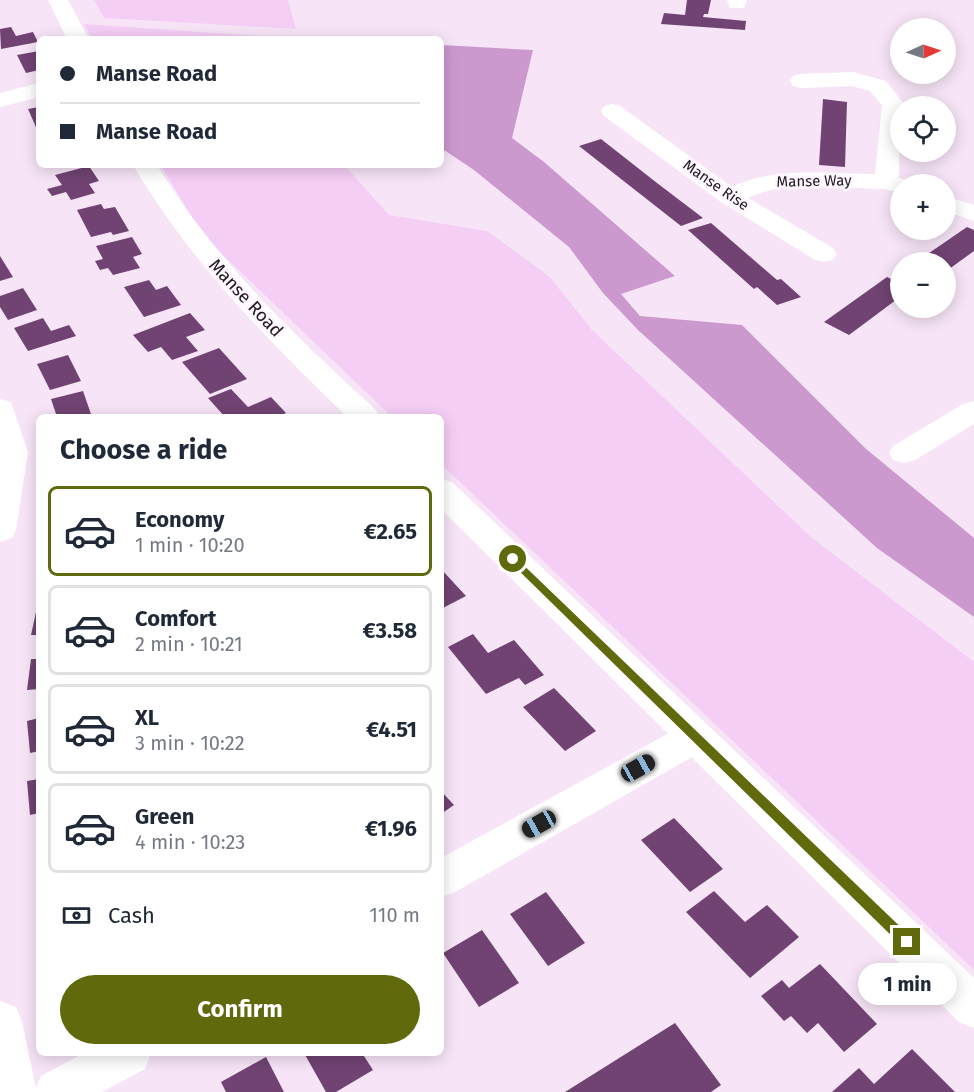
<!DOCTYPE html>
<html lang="en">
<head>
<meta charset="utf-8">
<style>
  body { margin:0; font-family:"Fira Sans",sans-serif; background:#f2f2f3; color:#1f2937; height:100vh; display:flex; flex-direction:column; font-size:22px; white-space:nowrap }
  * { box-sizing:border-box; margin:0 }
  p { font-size:20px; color:#747a83 }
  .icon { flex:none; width:33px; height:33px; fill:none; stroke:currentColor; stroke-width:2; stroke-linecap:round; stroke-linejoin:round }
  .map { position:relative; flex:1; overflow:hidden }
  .side { position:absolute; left:36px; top:414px; width:408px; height:642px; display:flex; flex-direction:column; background:#fff; border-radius:9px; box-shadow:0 3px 15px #0003 }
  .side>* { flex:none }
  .guide { position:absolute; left:36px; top:36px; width:408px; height:132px; border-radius:9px; box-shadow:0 3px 15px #0003; display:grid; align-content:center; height:132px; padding:0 24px; background:#fff }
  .needle { width:39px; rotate:87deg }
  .buttons { position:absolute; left:890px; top:18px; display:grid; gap:12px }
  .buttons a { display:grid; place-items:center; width:66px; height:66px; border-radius:50%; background:#fff; box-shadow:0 3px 15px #0003; font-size:30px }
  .end { position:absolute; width:27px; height:27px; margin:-14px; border:8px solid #60690c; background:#fff; box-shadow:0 0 0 3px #fff }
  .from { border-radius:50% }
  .bubble { position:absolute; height:42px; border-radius:21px; background:#fff; box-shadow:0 3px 15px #0003; font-size:20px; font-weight:700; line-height:42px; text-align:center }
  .car { position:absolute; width:18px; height:36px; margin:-18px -9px; border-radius:8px; box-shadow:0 0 4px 2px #0007; background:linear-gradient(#222 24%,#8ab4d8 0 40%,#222 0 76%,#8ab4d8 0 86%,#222 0) }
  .guide b { display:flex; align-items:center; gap:21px; height:57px; font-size:22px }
  .guide b+b { border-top:2px solid #e0e1e3 }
  .guide i { width:15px; height:15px; background:#1f2937 }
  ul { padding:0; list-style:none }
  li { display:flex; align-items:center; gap:18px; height:90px; margin:0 12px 9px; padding:0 12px; border:3px solid #e0e1e3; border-radius:9px }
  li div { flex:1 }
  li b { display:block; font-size:22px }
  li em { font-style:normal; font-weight:700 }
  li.selected { border-color:#60690c }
  li>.icon { width:54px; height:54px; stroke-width:1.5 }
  h2 { padding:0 24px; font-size:27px; line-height:72px }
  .pay { display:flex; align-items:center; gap:15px; height:66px; padding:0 24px; font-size:22px }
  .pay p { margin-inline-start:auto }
  .action { display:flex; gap:12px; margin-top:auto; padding:12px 24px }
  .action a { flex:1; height:69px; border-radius:36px; background:#60690c; color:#fff; font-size:24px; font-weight:700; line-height:69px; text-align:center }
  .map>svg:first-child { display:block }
  .green { fill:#f5cef6 }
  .forest { fill:#cc99ce }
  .building { fill:#714373 }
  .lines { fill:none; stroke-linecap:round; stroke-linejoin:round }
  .minor { fill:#fff; fill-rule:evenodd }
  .secondary { fill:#fff; fill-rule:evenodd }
  .route { fill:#60690c }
  .labels { text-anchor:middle; stroke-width:6; stroke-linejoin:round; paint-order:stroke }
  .far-street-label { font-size:15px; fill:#1f191f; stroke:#fef6fe }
  .street-label { font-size:18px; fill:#1f191f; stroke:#fef6fe }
</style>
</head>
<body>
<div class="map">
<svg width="974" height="1092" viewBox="0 0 974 1092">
  <rect width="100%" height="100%" fill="#f7e5f7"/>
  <path class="green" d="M94,0H288L296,29L104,18Z
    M84,24L258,36L270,39H92Z
    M161,165H344L389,215L487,231L549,276L592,330L811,537L974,662V970L441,464V417H392L202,235Z"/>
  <path class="forest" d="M441,45L533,50L512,138L544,162L675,276L621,294L640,316L742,325L865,448L974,538V617L877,548L638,330L603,293L569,247L474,170L441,148Z"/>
  <path class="building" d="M687,0H711L708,14H704L703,17L746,21L745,30L661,24L664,13L685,15Z
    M11,27L16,36L33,32L38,42L1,49L0,29Z
    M39,51V70L26,73L17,55Z
    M823,99L847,102L845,167L819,165Z
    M39,107V134L28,109Z
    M601,139L657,183L703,218L681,226L579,146Z
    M89,166L99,181L89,184L95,193L71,200L66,192L52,196L47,189L62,185L55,175Z
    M101,204L104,209L115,207L129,231L113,235L111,232L91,237L77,210Z
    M711,223L777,280L781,279L801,297L777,305L757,287L754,289L688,230Z
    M967,227L974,230V251L945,272V262H916Z
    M132,237L142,254L133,257L140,268L113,275L108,268L100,270L95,261L103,259L96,246Z
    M0,256L13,277L0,281Z
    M887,277L900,283V297L849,335L824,322Z
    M149,280L156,290L167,286L181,305L144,317L124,287Z
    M23,288L37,310L8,320L0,307V296Z
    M190,313L205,330L186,337L198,351L172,360L161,347L148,352L133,335Z
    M43,318L51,331L69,325L76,336L28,351L14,328Z
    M219,348L247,379L210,394L182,362Z
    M68,355L81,381L50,390L37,364Z
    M231,389L248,407L271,397L286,413L277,417H225L208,398Z
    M83,391L92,417H57L51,399Z
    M441,569L466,596L441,609Z
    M38,603L39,635H31Z
    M473,634L488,653L514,640L544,675L525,685L519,678L486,694L448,647Z
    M31,659H39V689L27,690Z
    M554,688L596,731L565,751L523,707Z
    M39,718V751L30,753L27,721Z
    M39,779V813L30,815L27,781Z
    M441,791L454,805L441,814Z
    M674,818L723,869L690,892L641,840Z
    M714,891L745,922L767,905L799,937L750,978L686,912Z
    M546,892L585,943L548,966L510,914Z
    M482,930L519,983L479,1007L443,953Z
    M820,964L877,1024L844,1052L818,1023L807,1033L791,1016L784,1021L761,996L782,980L789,988Z
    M675,1023L721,1085L711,1092H565Z
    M912,1049L955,1092H832L859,1068L874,1084Z
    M304,1053H362L373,1070L336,1092H326Z
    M266,1057L284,1092H226L221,1082Z"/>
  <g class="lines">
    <path class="minor" d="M727,0H747L744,8H730Z
      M853,72L886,81L904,104V106H900L899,178L909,181L911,184H900V193L885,189C843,189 786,179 748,198L833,248L837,254L833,260L824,262L815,260L721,202L604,116L601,111L604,106L612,104L620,106L732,187C776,166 828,174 875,174L882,105L870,91L852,86L801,88L793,86L790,81L793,76L801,74Z
      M39,83V97L0,107V93Z
      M945,196L974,205V221L945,211Z
      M0,399L11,402L28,452L16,530L12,538L0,542Z
      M974,401V424L915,460L904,463L893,460L889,453L893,446L963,404Z
      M695,722L708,726L714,737L708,748L455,892L441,897V858L682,726Z
      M0,1001L16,1007L22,1022L36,1088L41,1076L84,1053H151L145,1069L102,1092H0Z"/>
    <path class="secondary" d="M48,0H68L89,39H67Z
      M133,165H157C215,260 294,335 376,410L380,417H347C266,338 191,263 133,165Z
      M441,479L452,482L974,978V1028L959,1022L441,509Z"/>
  </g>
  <path class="route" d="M513,555L912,938L913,942L912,947H903L509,561V556Z"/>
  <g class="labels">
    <g class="far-street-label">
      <text transform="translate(814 181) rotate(-1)" y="5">Manse Way</text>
      <text transform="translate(716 185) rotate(35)" y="5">Manse Rise</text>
    </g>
    <g class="street-label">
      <text transform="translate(246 298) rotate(47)" y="6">Manse Road</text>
    </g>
  </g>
</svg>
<div class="buttons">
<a><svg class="needle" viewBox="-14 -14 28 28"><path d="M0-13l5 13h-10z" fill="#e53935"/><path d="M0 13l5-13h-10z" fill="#747a83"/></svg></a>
<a><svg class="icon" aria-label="locate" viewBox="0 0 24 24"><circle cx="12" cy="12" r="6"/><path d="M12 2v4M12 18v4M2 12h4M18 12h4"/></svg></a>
<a>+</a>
<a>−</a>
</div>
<i class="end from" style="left:513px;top:559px"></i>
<i class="end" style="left:907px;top:942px"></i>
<div class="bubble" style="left:858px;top:963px;width:99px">1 min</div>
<i class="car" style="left:638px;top:768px;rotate:61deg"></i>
<i class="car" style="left:539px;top:824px;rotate:241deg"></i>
<div class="guide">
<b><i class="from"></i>Manse Road</b>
<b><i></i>Manse Road</b>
</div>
<section class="side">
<h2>Choose a ride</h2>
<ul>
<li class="selected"><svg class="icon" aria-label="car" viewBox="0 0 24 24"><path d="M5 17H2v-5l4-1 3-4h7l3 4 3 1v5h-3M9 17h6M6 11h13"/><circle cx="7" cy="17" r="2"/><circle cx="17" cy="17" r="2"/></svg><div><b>Economy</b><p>1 min · 10:20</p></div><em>€2.65</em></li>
<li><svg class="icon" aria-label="car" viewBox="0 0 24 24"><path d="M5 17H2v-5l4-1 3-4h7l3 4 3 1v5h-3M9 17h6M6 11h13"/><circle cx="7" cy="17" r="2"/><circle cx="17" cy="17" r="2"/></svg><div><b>Comfort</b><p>2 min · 10:21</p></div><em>€3.58</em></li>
<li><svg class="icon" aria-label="car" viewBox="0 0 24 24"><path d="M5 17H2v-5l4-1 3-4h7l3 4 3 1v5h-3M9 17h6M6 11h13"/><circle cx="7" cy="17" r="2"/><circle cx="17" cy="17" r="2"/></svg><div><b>XL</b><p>3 min · 10:22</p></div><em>€4.51</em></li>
<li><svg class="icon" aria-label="car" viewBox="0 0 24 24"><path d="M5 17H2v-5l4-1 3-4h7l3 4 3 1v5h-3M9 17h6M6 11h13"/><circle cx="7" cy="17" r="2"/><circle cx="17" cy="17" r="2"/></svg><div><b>Green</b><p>4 min · 10:23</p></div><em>€1.96</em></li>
</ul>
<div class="pay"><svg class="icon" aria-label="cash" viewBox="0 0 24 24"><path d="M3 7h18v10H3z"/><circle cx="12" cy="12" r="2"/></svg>Cash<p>110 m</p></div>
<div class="action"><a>Confirm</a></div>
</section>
</div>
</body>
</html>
